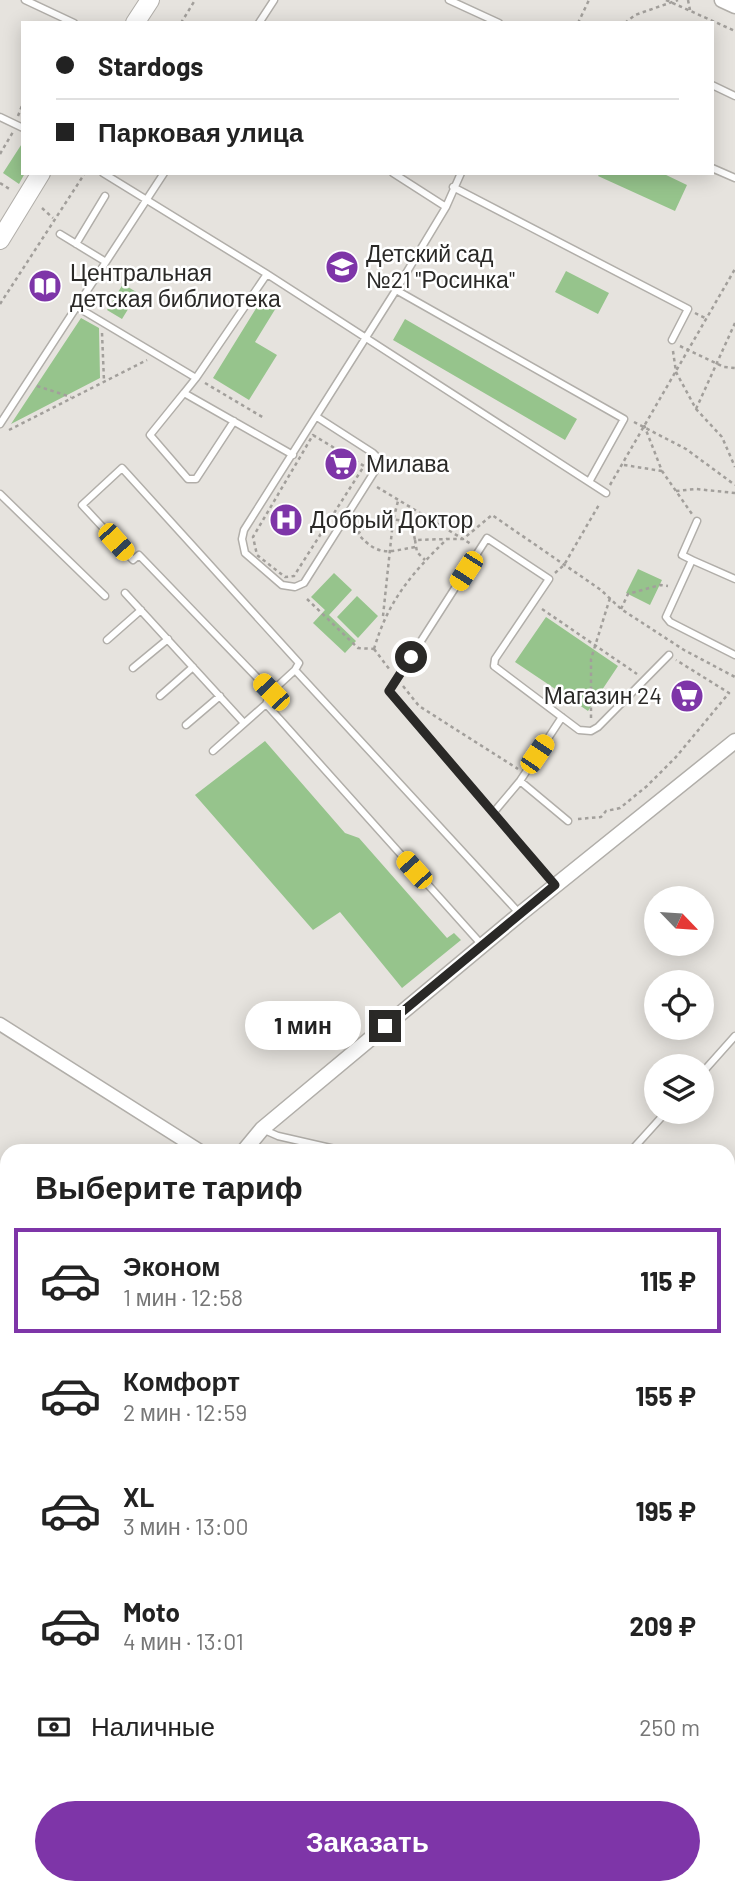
<!DOCTYPE html>
<html lang="ru">
<head>
<meta charset="utf-8">
<style>
  body { margin:0; font-family:Barlow,sans-serif; background:#f2f2f2; color:#222; height:100vh; display:flex; flex-direction:column; font-size:26px; white-space:nowrap }
  * { box-sizing:border-box; margin:0 }
  p { font-size:23px; color:#767676 }
  .icon { flex:none; width:38px; height:38px; fill:none; stroke:currentColor; stroke-width:2; stroke-linecap:round; stroke-linejoin:round }
  .map { position:relative; flex:1; overflow:hidden }
  .side { position:absolute; left:0px; top:1144px; width:735px; height:751px; display:flex; flex-direction:column; background:#fff; border-radius:21px 21px 0 0; box-shadow:0 4px 18px #0003 }
  .side>* { flex:none }
  .guide { position:absolute; left:21px; top:21px; width:693px; height:154px; border-radius:0px; box-shadow:0 4px 18px #0003; display:grid; align-content:center; height:154px; padding:0 35px; background:#fff }
  .needle { width:46px; rotate:115deg }
  .buttons { position:absolute; left:644px; top:886px; display:grid; gap:14px }
  .buttons a { display:grid; place-items:center; width:70px; height:70px; border-radius:50%; background:#fff; box-shadow:0 4px 18px #0003; font-size:35px }
  .end { position:absolute; width:32px; height:32px; margin:-16px; border:9px solid #2a2927; background:#fff; box-shadow:0 0 0 4px #fff }
  .from { border-radius:50% }
  .bubble { position:absolute; height:49px; border-radius:24px; background:#fff; box-shadow:0 4px 18px #0003; font-size:23px; font-weight:700; line-height:49px; text-align:center }
  .car { position:absolute; width:21px; height:42px; margin:-21px -10px; border-radius:9px; box-shadow:0 0 5px 2px #0007; background:linear-gradient(#f5c518 24%,#345 0 40%,#f5c518 0 76%,#345 0 86%,#f5c518 0) }
  .guide b { display:flex; align-items:center; gap:24px; height:66px; font-size:26px }
  .guide b+b { border-top:2px solid #e0e0e0 }
  .guide i { width:18px; height:18px; background:#222 }
  ul { padding:0; list-style:none }
  li { display:flex; align-items:center; gap:21px; height:105px; margin:0 14px 10px; padding:0 21px; border:4px solid transparent; border-radius:0px }
  li div { flex:1 }
  li b { display:block; font-size:26px }
  li em { font-style:normal; font-weight:700 }
  li.on { border-color:#7e35a8 }
  li>.icon { width:63px; height:63px; stroke-width:1.5 }
  h2 { padding:0 35px; font-size:32px; line-height:84px }
  .pay { display:flex; align-items:center; gap:18px; height:77px; padding:0 35px; font-size:26px }
  .pay p { margin-inline-start:auto }
  .button { display:flex; gap:14px; margin-top:auto; padding:14px 35px }
  .button a { flex:1; height:80px; border-radius:42px; background:#7e35a8; color:#fff; font-size:28px; font-weight:700; line-height:80px; text-align:center }
  .map>svg:first-child { display:block }
  .green { fill:#96c48c }
  .water { fill:#63c1f5 }
  .lines { fill:none; stroke-linecap:round; stroke-linejoin:round }
  .service-casing { stroke:#b1aea9; stroke-width:9 }
  .minor-casing { stroke:#b1aea9; stroke-width:15 }
  .tertiary-casing { stroke:#b1aea9; stroke-width:17 }
  .secondary-casing { stroke:#b1aea9; stroke-width:20 }
  .path { stroke:#a29f9b; stroke-width:2.5; stroke-dasharray:3.5 3.5; stroke-linecap:butt }
  .service { stroke:#fff; stroke-width:6 }
  .minor { stroke:#fff; stroke-width:12 }
  .tertiary { stroke:#fff; stroke-width:14 }
  .secondary { stroke:#fff; stroke-width:18 }
  .route { stroke:#2a2927; stroke-width:9 }
  .labels { text-anchor:middle; stroke-width:5; stroke-linejoin:round; paint-order:stroke }
  .poi-label { font-size:23px; fill:#2a2927; stroke:#fff; text-anchor:start }
</style>
</head>
<body>
<div class="map">
<svg width="735" height="1895" viewBox="0 0 735 1895">
  <rect width="100%" height="100%" fill="#e6e3de"/>
  <path class="green" d="M23,142V173H25L19,184L3,173Z
    M600,173H662L687,185L675,211L598,176Z
    M566,271L609,293L598,314L555,292Z
    M123,284L138,293L122,319L107,310Z
    M265,294L279,303L255,342L277,355L249,400L213,378Z
    M81,318L99,328L100,378L11,424Z
    M405,319L577,419L565,440L393,340Z
    M638,569L662,580L650,605L626,593Z
    M334,573L352,590L329,615L356,641L345,653L313,623L325,610L311,597Z
    M357,596L378,616L358,638L337,617Z
    M546,617L618,666L588,711L515,662Z
    M265,741L345,833L359,838L447,938L454,933L461,940L402,988L340,912L313,930L195,795Z
    M9,1888H424L426,1895H10Z"/>
  <path class="water" d="M728,1248L735,1249V1895H426L424,1888H728Z"/>
  <g class="lines">
    <defs>
      <path id="service" d="M25,0L74,23
        M449,0L499,23
        M259,23L274,0
        M712,85L735,96
        M0,117L23,128
        M712,168L735,178
        M103,173L267,274L589,482L624,419L396,290
        M393,173L446,207
        M453,187L688,309L672,340
        M60,234L106,262
        M76,244L105,196
        M77,307L196,378L184,393L293,455
        M196,378L267,274
        M184,393L150,435L188,479H196L234,421
        M317,417L373,453L378,458V466L304,583L295,587L282,585L245,553L242,539L244,530L396,290L446,207L461,173
        M0,424L164,173
        M589,482L606,493
        M0,494L105,596
        M692,560L682,555L697,521
        M735,579L692,560L666,617L670,622L735,655
        M125,593L244,723
        M107,640L141,610
        M133,668L168,639
        M295,670L271,692L139,555L133,560L82,505L122,468L299,663L295,670L520,914
        M271,692L266,704L482,945
        M160,696L193,667
        M186,725L220,696
        M213,751L266,704
        M520,781L568,821
        M494,812L520,781L562,717
        M555,885L389,691L487,538L549,579L495,659L494,666L579,730L591,731L598,727L669,655
        M702,1073L735,1036
        M262,1129L278,1136L348,1152
        M630,1152L667,1111
        M0,1271L7,1275
        M0,1439L7,1441"/>
      <path id="minor" d="M0,1024L202,1152
        M0,1858L7,1787"/>
      <path id="tertiary" d="M722,0L735,6
        M243,1152L262,1129L520,914L735,741
        M0,1673L7,1674"/>
      <path id="secondary" d="M135,23L150,0
        M0,240L41,173"/>
    </defs>
    <use href="#service" class="service-casing"/>
    <use href="#minor" class="minor-casing"/>
    <use href="#tertiary" class="tertiary-casing"/>
    <use href="#secondary" class="secondary-casing"/>
    <path class="path" d="M666,0L735,31
      M688,0L690,10
      M181,23L195,0
      M578,23L589,0
      M625,23L635,15L678,0
      M18,116L23,103
      M0,154L13,132
      M0,183L11,190
      M42,208L53,218
      M0,304L85,173
      M695,313L707,319
      M102,333L104,381
      M680,346L724,367L735,368
      M673,351L676,372L696,409L722,437L735,467
      M205,383L264,418
      M37,386L71,397
      M696,409L735,323
      M634,422L686,449L735,485
      M644,425L662,471L692,514
      M9,430L147,360
      M313,435L364,466L294,576L285,577L257,555L253,537Z
      M624,465L662,471
      M610,485L735,269
      M377,487L463,539L492,515L601,590L621,609L684,650L735,677
      M676,491L696,489L735,493
      M415,540L417,552L425,560
      M415,547C387,552 379,557 358,534C369,520 397,514 412,526L415,540L447,539
      M555,573L564,565L600,503
      M307,599L358,648L374,649
      M542,609L637,674
      M621,609L628,594L660,585L668,586
      M383,616L393,521L398,501
      M374,649L390,670
      M374,649C388,601 411,574 447,539H463L471,544
      M403,686L419,706L518,769
      M591,718V659L610,598
      M578,819L601,817L606,811L620,808L647,786L676,757L729,693L676,660
      M52,1888L53,1895
      M120,1888L121,1895
      M414,1888L416,1895"/>
    <use href="#service" class="service"/>
    <use href="#minor" class="minor"/>
    <use href="#tertiary" class="tertiary"/>
    <use href="#secondary" class="secondary"/>
  </g>
  <g class="lines">
    <path class="route" d="M385,1026L555,885L389,691L411,657"/>
  </g>
  <defs>
    <symbol id="school-disc" viewBox="-11 -11 22 22"><circle r="9.5" fill="#7e35a8" stroke="#fff"/><path d="M0-5L7-2L0 1L-7-2ZM-4 1L0 2.5L4 1V4Q0 6-4 4Z" fill="#fff"/></symbol>
    <symbol id="library-disc" viewBox="-11 -11 22 22"><circle r="9.5" fill="#7e35a8" stroke="#fff"/><path d="M-6-4Q-3-5.5-.7-3.5V5Q-3 3-6 4ZM6-4Q3-5.5 .7-3.5V5Q3 3 6 4Z" fill="#fff"/></symbol>
    <symbol id="supermarket-disc" viewBox="-11 -11 22 22"><circle r="9.5" fill="#7e35a8" stroke="#fff"/><path d="M-6-5.5h2.5l.6 2H6L4.5 2H-2.5L-4.4-4H-6ZM-1.5 3.2a1.3 1.3 0 1 0 .1 0ZM3 3.2a1.3 1.3 0 1 0 .1 0Z" fill="#fff"/></symbol>
    <symbol id="hospital-disc" viewBox="-11 -11 22 22"><circle r="9.5" fill="#7e35a8" stroke="#fff"/><path d="M-5-5h3v3.5h4V-5h3V5h-3V1.5h-4V5h-3Z" fill="#fff"/></symbol>
  </defs>
  <g fill-rule="evenodd">
    <use href="#school-disc" x="323" y="248" width="38" height="38"/>
    <use href="#library-disc" x="26" y="267" width="38" height="38"/>
    <use href="#supermarket-disc" x="322" y="445" width="38" height="38"/>
    <use href="#hospital-disc" x="267" y="501" width="38" height="38"/>
    <use href="#supermarket-disc" x="668" y="677" width="38" height="38"/>
  </g>
  <g class="labels">
    <g class="poi-label">
      <text x="366" y="262">Детский сад<tspan x="366" dy="26">№21 "Росинка"</tspan></text>
      <text x="70" y="281">Центральная<tspan x="70" dy="26">детская библиотека</tspan></text>
      <text x="366" y="472">Милава</text>
      <text x="310" y="528">Добрый Доктор</text>
      <text x="662" y="704" text-anchor="end">Магазин 24</text>
    </g>
  </g>
</svg>
<div class="buttons">
<a><svg class="needle" viewBox="-14 -14 28 28"><path d="M0-13l5 13h-10z" fill="#e53935"/><path d="M0 13l5-13h-10z" fill="#767676"/></svg></a>
<a><svg class="icon" aria-label="locate" viewBox="0 0 24 24"><circle cx="12" cy="12" r="6"/><path d="M12 2v4M12 18v4M2 12h4M18 12h4"/></svg></a>
<a><svg class="icon" aria-label="layers" viewBox="0 0 24 24"><path d="M12 4l9 5-9 5-9-5zM3 14l9 5 9-5"/></svg></a>
</div>
<i class="end from" style="left:411px;top:657px"></i>
<i class="end" style="left:385px;top:1026px"></i>
<div class="bubble" style="left:245px;top:1001px;width:116px">1 мин</div>
<i class="car" style="left:116px;top:542px;rotate:138deg"></i>
<i class="car" style="left:466px;top:571px;rotate:213deg"></i>
<i class="car" style="left:271px;top:692px;rotate:316deg"></i>
<i class="car" style="left:537px;top:754px;rotate:34deg"></i>
<i class="car" style="left:414px;top:870px;rotate:318deg"></i>
<div class="guide">
<b><i class="from"></i>Stardogs</b>
<b><i></i>Парковая улица</b>
</div>
<section class="side">
<h2>Выберите тариф</h2>
<ul>
<li class="on"><svg class="icon" aria-label="car" viewBox="0 0 24 24"><path d="M5 17H2v-5l4-1 3-4h7l3 4 3 1v5h-3M9 17h6M6 11h13"/><circle cx="7" cy="17" r="2"/><circle cx="17" cy="17" r="2"/></svg><div><b>Эконом</b><p>1 мин · 12:58</p></div><em>115 ₽</em></li>
<li><svg class="icon" aria-label="car" viewBox="0 0 24 24"><path d="M5 17H2v-5l4-1 3-4h7l3 4 3 1v5h-3M9 17h6M6 11h13"/><circle cx="7" cy="17" r="2"/><circle cx="17" cy="17" r="2"/></svg><div><b>Комфорт</b><p>2 мин · 12:59</p></div><em>155 ₽</em></li>
<li><svg class="icon" aria-label="car" viewBox="0 0 24 24"><path d="M5 17H2v-5l4-1 3-4h7l3 4 3 1v5h-3M9 17h6M6 11h13"/><circle cx="7" cy="17" r="2"/><circle cx="17" cy="17" r="2"/></svg><div><b>XL</b><p>3 мин · 13:00</p></div><em>195 ₽</em></li>
<li><svg class="icon" aria-label="car" viewBox="0 0 24 24"><path d="M5 17H2v-5l4-1 3-4h7l3 4 3 1v5h-3M9 17h6M6 11h13"/><circle cx="7" cy="17" r="2"/><circle cx="17" cy="17" r="2"/></svg><div><b>Moto</b><p>4 мин · 13:01</p></div><em>209 ₽</em></li>
</ul>
<div class="pay"><svg class="icon" aria-label="cash" viewBox="0 0 24 24"><path d="M3 7h18v10H3z"/><circle cx="12" cy="12" r="2"/></svg>Наличные<p>250 m</p></div>
<div class="button"><a>Заказать</a></div>
</section>
</div>
</body>
</html>
